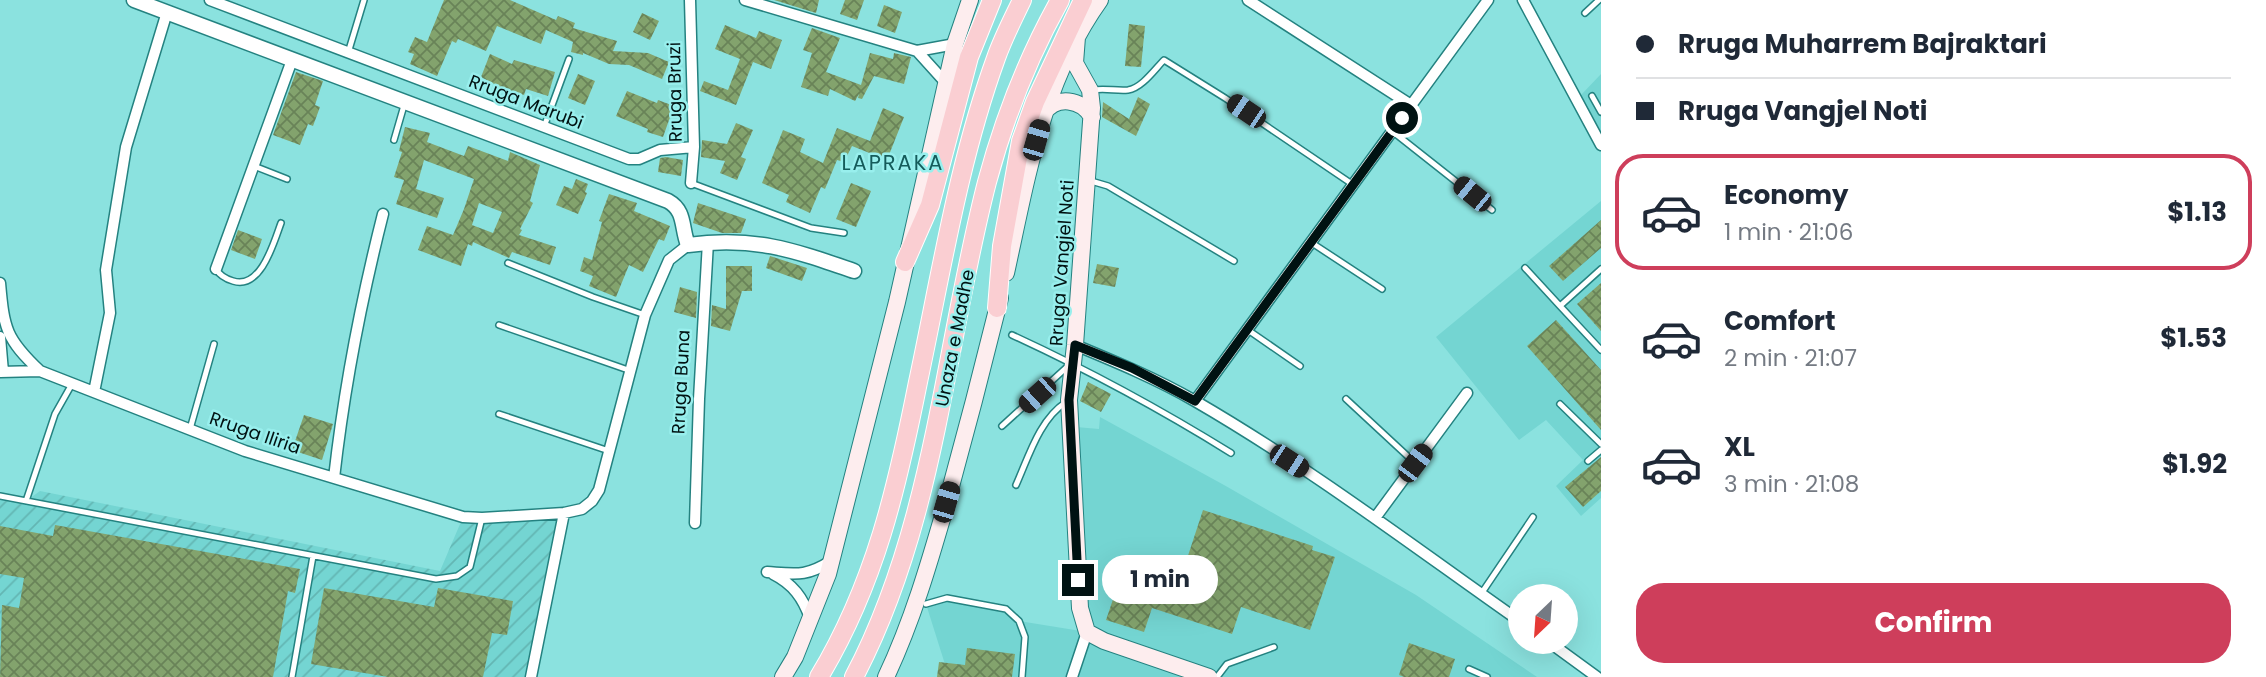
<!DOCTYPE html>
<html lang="en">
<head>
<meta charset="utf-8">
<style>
  body { margin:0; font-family:Poppins,sans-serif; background:#f2f2f3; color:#1f2937; height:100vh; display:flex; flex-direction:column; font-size:26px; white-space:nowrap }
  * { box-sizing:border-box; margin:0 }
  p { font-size:23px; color:#747a83 }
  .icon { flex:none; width:38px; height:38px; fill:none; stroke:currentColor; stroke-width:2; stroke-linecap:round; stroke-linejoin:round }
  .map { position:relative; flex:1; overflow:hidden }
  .sheet { display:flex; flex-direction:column; background:#fff; width:665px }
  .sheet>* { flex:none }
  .hud { display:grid; align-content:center; height:154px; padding:0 35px; background:#fff }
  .needle { width:46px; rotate:205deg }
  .controls { position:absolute; left:1508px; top:584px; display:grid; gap:14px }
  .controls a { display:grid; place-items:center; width:70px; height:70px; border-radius:50%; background:#fff; box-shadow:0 7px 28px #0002; font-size:35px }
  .end { position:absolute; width:32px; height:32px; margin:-16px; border:9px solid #001212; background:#fff; box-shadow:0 0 0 4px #fff }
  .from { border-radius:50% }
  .bubble { position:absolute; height:49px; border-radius:24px; background:#fff; box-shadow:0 7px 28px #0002; font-size:23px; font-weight:700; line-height:49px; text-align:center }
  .car { position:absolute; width:21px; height:42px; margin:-21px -10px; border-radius:9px; box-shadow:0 0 5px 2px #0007; background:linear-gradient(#222 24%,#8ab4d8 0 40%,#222 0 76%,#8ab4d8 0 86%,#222 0) }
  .hud b { display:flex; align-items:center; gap:24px; height:66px; font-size:26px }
  .hud b+b { border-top:2px solid #e0e1e3 }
  .hud i { width:18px; height:18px; background:#1f2937 }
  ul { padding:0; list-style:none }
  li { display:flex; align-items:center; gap:21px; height:116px; margin:0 14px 10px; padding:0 21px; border:4px solid transparent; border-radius:28px }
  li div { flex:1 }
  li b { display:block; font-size:26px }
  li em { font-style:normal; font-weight:700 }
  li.active { border-color:#ce3e5b }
  li>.icon { width:63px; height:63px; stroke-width:1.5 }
  .cta { display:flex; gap:14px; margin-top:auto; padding:14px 35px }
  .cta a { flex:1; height:80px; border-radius:28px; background:#ce3e5b; color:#fff; font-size:28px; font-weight:700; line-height:80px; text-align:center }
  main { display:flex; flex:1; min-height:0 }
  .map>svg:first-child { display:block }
  .built { fill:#74d5d2 }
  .industrial { fill:url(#industrial-furrows) }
  .building { fill:url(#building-cross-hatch); fill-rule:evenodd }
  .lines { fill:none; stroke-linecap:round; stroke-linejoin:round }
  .service-casing { stroke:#248280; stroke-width:8 }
  .minor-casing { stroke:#248280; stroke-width:13 }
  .tertiary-casing { stroke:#248280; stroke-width:17 }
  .secondary-casing { stroke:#248280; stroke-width:18 }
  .trunk-casing { stroke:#fff; stroke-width:20 }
  .service { stroke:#fff; stroke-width:5 }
  .minor { stroke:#fff; stroke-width:10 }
  .tertiary { stroke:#fff; stroke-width:14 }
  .secondary { stroke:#fdedee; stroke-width:16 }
  .trunk { stroke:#faced2; stroke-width:18 }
  .route { stroke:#001212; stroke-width:9 }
  .labels { text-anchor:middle; stroke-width:5; stroke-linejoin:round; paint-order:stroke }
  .street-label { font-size:18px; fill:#001212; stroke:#98efed }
  .quarter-label { font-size:21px; letter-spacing:2px; fill:#155c5b; stroke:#98efed }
</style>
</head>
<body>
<main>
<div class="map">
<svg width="1601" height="677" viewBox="0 0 1601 677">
  <defs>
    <pattern id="industrial-furrows" width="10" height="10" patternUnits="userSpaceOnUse" patternTransform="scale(1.75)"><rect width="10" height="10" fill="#74d5d2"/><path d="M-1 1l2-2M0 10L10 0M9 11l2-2" fill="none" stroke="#63b6b3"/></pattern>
    <pattern id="building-cross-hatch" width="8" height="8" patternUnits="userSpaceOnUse" patternTransform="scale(1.75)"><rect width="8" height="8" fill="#83a36d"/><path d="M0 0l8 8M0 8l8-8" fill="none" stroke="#698358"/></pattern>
  </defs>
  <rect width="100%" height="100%" fill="#8be2df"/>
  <path class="built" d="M1601,74V132L1581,95Z
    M1601,201V498L1581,516L1556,486L1583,460L1546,420L1519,440L1436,337Z
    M1100,417L1224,485L1416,595L1537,677H949L926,604L947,598L1006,609L1019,621L1087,632L1076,427L1099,429Z"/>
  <path class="industrial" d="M40,491L440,571L463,517L564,513L531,677H0V496L26,501Z"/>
  <path class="building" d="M444,0H510L556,20L558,16L575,23L573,28L617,41L613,51L648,53L669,62L662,79L629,65L609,64L583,53V55L571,52L573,42L546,30L541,44L497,26L486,51L458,39L456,43L452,41L437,76L410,64L414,54L408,52L415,37L427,42Z
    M774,0H819L816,13Z
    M845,0H864L857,20L840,14Z
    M884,5L902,12L895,33L877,26Z
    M642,13L659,21L650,40L633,32Z
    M1129,24L1145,26L1141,67L1125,66Z
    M725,25L756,38L759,31L782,40L771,69L753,62L736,105L700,91L704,81L728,90L740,59L715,49Z
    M812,28L840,38L826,72L861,85L870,53L893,59L894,53L911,57L904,84L874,76L862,99L858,98L859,94L855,101L830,89L828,96L801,87L812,53L803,50Z
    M490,54L512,64L514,60L555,72L548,96L526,89L524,95L504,89L481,77Z
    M296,72L323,81L315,105L320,107L313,126L308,124L300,145L273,135Z
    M578,74L595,81L585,105L568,98Z
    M627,91L657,103L658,100L674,106L663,137L647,132L648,129L616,116Z
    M1138,97L1150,104L1136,136L1102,117L1103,102L1129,119Z
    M883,108L904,117L887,160L852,146L844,162L837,160L825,189L821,187L810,213L786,202L789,195L762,183L783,130L805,139L800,152L823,163L837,128L870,141Z
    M736,123L753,130L741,157L746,159L737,180L720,173L725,161L701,157L702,140L727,144Z
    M405,127L430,133L427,142L464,156L468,146L508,161L510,152L540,165L530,201L533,203L520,229L522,230L519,235L556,247L550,265L512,252L509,258L473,242L472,246L468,244L461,266L418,250L427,226L453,235L464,209L474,179L424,160L416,189L444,198L437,218L396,204L404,180L394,177L402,152L399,151ZM479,203L502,212L493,233L472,225Z
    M666,157L683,160L681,176L658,172L660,158Z
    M576,179L588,184L585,192L587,193L578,214L556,205L564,186L572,189Z
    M851,183L871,191L856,227L836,219Z
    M609,194L637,203L634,211L670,226L664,241L659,239L643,272L629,265L616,297L589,286L593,276L580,271L584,257L592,260L602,222L599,221Z
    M698,203L746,219L741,233H722L693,223Z
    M1601,220V248L1563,281L1549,266Z
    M238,230L262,239L255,259L231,250Z
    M770,256L807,268L802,281L766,268Z
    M1097,264L1119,268L1115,287L1093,283Z
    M726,266H752V291H742L730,331L711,326L712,305L726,309Z
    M1601,283V331L1577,304Z
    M680,287L697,292L696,318L674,312Z
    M1556,320L1601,370V430L1527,346Z
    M1088,382L1111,394L1101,412L1080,401Z
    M304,415L333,424L322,460L292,450Z
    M1601,457V491L1583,507L1565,487Z
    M1203,510L1313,546L1312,550L1335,557L1310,630L1241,607L1232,634L1152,608L1144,632L1106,620L1126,561L1180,580Z
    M55,525L300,569L295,593L288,591L273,677H0L2,605L19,608L24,578L0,574V526L53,536Z
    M324,588L434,607L438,588L513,601L507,635L492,633L483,677H388L311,664Z
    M1409,643L1455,659L1449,677H1404L1399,675Z
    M967,648L1015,654L1012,677H937L939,662L965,665Z"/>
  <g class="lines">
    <defs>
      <path id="service" d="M1585,13L1599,0
        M348,53L364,0
        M1093,90C1105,88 1116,91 1128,90C1142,88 1155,69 1164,60L1225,98L1352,184
        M1592,96L1601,112
        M544,127L569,59
        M1392,131L1492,210
        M394,140L405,102
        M254,166L287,179
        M1091,181L1108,186L1234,261
        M691,183L811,228L844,233
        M1312,243L1382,289
        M508,263L593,297L645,315
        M1525,268L1560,306
        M216,269C220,276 226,279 233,281C261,290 274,242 281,223
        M1601,269L1560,306L1601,350
        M499,325L631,371
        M1248,330L1300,366
        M1012,335C1088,370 1160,409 1231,453
        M1346,399L1415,463
        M1560,404L1601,444
        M499,414L609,451
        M1002,426L1067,367
        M190,429L214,344
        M1588,461L1601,450
        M1016,485C1029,456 1039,420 1066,402
        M0,496L436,579L457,576L470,567L482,518
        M26,501L55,414L72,384
        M1481,594L1533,517
        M926,604L947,598L1006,609L1019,621L1025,637L1022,677
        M1469,669L1487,677
        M292,677L313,556
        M1217,677L1227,664L1274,647"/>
      <path id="minor" d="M210,0L629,159H639L660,150L694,147
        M690,0L694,147L691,183
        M745,0L917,51L955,44
        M1248,0L1411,105
        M1523,0L1601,145
        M917,51L945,82
        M216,269L292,60
        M0,283C4,329 6,339 40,371L245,451L463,517L482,518L564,513L582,509L592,501L599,490L645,315L669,260L688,245
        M0,337L3,372
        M1075,345C1116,362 1157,379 1195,401C1309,467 1414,547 1521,622
        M0,372L40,371
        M94,392L110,313L106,270L126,147L167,12
        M1195,401L1488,0
        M334,478C344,389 361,301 383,214
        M1375,518L1467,393
        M695,523L699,399L708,242
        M767,572C796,574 806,577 831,561
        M773,574C793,584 803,598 810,618
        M1549,642L1597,677
        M531,677L564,513
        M1072,677L1087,632"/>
      <path id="tertiary" d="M134,0L668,201C686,211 681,228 688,245C754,236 793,250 854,271"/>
      <path id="secondary" d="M1077,37L1075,63L1090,90L1092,108L1075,345L1069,400L1080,608L1087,632L1104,641L1209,677
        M1044,113C1056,95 1082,99 1092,117
        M1006,273C1027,178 1042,81 1100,0
        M783,677L795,657L828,574L897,302L955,44L970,0
        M886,677C912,622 929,564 946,505C965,436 983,367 1000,298"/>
      <path id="trunk" d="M905,262L930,205L969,57L992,0
        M997,308L1002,246L1021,141L1035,102L1083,0
        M819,677C875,584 897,488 918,382C941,274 958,163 996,58C1003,38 1013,19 1022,0
        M854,677C935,523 944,348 987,182C1004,119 1028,57 1060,0"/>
    </defs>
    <use href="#service" class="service-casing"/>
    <use href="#minor" class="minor-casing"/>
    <use href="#tertiary" class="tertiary-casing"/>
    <use href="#secondary" class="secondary-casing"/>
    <use href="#trunk" class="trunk-casing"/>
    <use href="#service" class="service"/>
    <use href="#minor" class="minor"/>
    <use href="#tertiary" class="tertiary"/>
    <use href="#secondary" class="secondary"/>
    <use href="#trunk" class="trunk"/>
  </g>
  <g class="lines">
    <path class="route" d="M1078,580L1069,400L1075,345L1132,368L1195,401L1402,118"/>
  </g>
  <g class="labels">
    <g class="street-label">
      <text transform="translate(675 92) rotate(-91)" y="6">Rruga Bruzi</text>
      <text transform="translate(526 102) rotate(21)" y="6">Rruga Marubi</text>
      <text transform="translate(1062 263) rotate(-86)" y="6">Rruga Vangjel Noti</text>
      <text transform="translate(955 338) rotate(-79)" y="6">Unaza e Madhe</text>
      <text transform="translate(681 382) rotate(-87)" y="6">Rruga Buna</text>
      <text transform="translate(255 433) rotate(19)" y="6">Rruga Iliria</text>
    </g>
    <g class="quarter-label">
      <text x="893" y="170">LAPRAKA</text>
    </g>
  </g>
</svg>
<div class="controls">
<a><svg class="needle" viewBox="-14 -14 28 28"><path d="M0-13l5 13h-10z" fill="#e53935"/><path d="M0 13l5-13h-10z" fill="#747a83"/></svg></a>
</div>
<i class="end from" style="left:1402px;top:118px"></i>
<i class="end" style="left:1078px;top:580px"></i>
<div class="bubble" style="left:1102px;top:555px;width:116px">1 min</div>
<i class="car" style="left:1246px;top:111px;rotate:304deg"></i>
<i class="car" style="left:1036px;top:140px;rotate:16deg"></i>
<i class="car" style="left:1472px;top:194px;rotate:309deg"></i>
<i class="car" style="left:1037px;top:395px;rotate:228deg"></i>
<i class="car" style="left:1289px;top:461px;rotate:123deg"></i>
<i class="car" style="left:1415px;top:463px;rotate:37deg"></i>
<i class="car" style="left:946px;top:502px;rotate:16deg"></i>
</div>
<section class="sheet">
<div class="hud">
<b><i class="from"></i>Rruga Muharrem Bajraktari</b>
<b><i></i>Rruga Vangjel Noti</b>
</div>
<ul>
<li class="active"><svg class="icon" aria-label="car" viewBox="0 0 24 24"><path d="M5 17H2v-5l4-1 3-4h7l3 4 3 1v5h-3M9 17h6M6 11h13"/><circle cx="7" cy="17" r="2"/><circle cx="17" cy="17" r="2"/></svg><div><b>Economy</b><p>1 min · 21:06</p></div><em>$1.13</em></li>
<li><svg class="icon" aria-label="car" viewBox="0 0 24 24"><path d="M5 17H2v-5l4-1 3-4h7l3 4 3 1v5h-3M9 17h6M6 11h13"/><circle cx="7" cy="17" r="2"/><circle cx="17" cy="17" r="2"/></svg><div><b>Comfort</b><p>2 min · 21:07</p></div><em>$1.53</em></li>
<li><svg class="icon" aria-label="car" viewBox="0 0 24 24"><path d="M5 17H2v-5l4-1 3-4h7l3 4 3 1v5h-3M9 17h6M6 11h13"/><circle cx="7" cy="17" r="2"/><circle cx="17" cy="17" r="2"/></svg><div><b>XL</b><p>3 min · 21:08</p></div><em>$1.92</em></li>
</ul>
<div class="cta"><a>Confirm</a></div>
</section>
</main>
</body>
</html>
